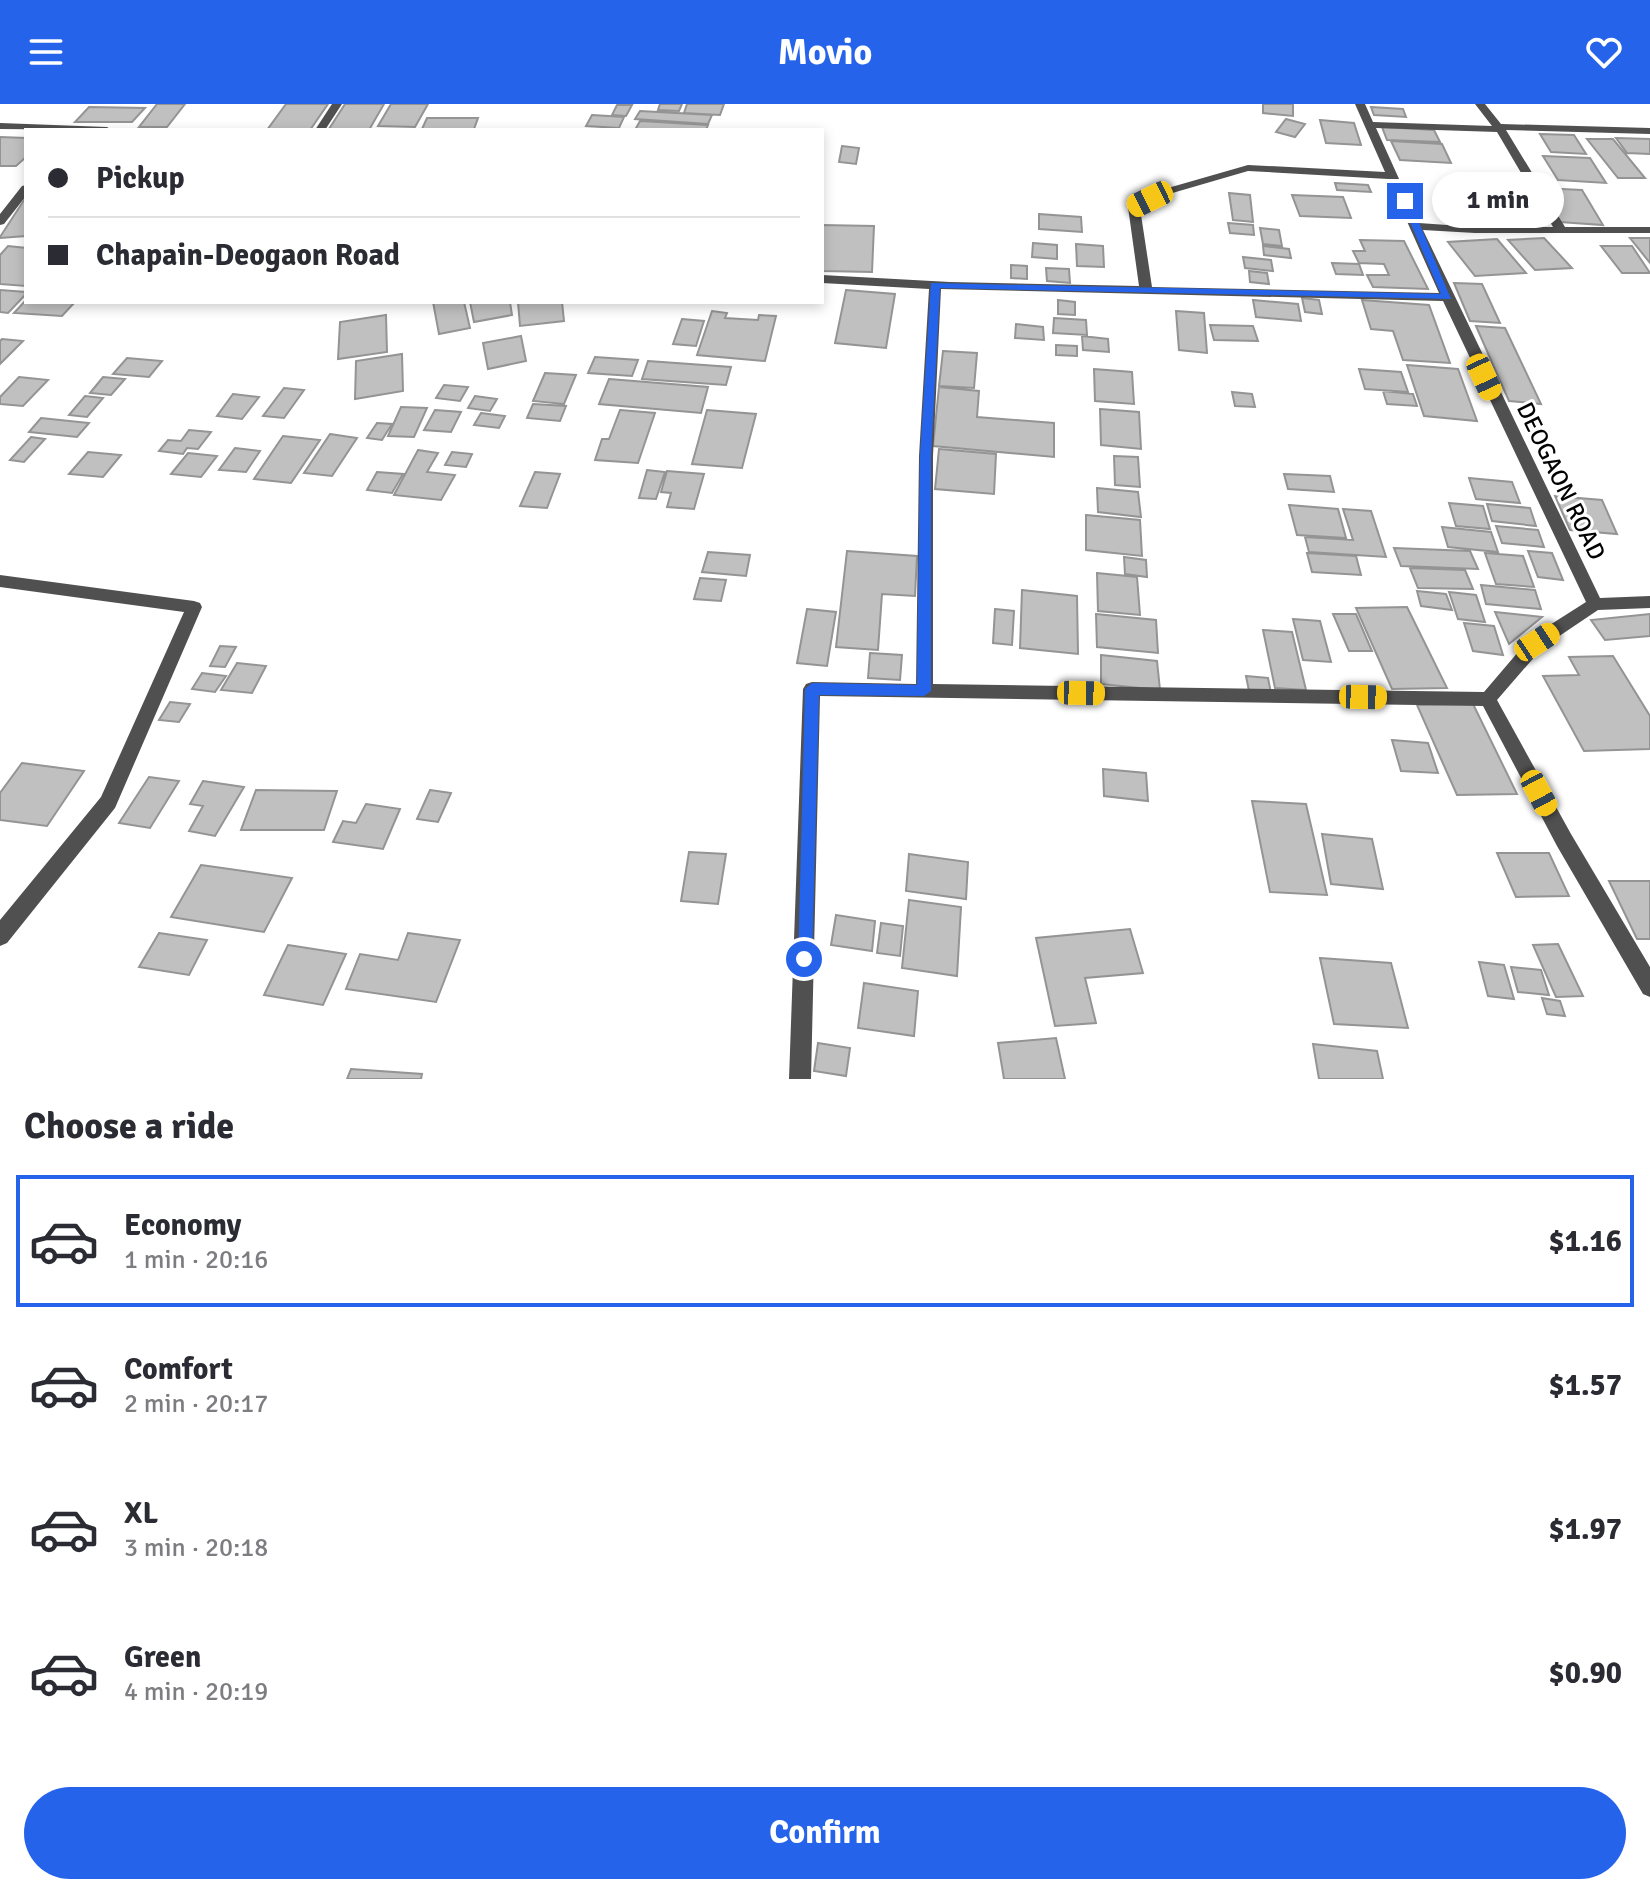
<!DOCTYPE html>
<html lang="en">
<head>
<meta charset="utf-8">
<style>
  body { margin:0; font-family:Signika,sans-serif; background:#f7f7f7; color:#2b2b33; height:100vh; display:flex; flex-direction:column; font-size:30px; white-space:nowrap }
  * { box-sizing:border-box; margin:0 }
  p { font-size:26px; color:#7c7c81 }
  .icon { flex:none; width:44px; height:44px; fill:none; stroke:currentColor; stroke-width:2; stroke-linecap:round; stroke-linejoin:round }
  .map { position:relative; height:975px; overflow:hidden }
  .panel { display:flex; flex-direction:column; background:#fff; flex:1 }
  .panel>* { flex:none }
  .top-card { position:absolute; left:24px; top:24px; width:800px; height:176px; border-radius:0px; box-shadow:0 4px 12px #0003; display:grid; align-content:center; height:176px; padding:0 24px; background:#fff }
  .end { position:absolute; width:36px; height:36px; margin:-18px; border:10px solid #2563eb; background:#fff; box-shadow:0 0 0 4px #fff }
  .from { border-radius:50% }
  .bubble { position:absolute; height:56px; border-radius:28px; background:#fff; box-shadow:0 4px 12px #0003; font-size:26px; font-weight:700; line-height:56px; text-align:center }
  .car { position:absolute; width:24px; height:48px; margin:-24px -12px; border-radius:10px; box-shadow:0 0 6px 2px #0007; background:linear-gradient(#f5c518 24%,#345 0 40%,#f5c518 0 76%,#345 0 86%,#f5c518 0) }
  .top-card b { display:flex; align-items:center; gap:28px; height:76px; font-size:30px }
  .top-card b+b { border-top:2px solid #e1e1e2 }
  .top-card i { width:20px; height:20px; background:#2b2b33 }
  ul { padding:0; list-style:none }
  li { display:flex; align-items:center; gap:24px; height:132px; margin:0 16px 12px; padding:0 8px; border:4px solid transparent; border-radius:0px }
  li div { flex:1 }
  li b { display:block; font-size:30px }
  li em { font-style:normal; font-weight:700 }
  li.on { border-color:#2563eb }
  li>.icon { width:72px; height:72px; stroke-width:1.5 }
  h2 { padding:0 24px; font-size:36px; line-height:96px }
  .button { display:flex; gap:16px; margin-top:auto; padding:16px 24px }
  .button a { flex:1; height:92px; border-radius:48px; background:#2563eb; color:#fff; font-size:32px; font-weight:700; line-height:92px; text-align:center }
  header { display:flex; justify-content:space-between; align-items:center; height:104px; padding:0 24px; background:#2563eb; color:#fff; font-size:36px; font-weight:700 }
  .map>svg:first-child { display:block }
  .building { fill:#c0c0c0; stroke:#949494; stroke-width:2 }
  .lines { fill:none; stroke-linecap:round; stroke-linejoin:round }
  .street { fill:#505050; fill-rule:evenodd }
  .route { fill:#2563eb }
  .labels { text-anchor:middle; stroke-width:6; stroke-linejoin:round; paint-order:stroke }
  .street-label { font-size:24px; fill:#000; stroke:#fff }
</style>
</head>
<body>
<header><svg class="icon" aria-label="menu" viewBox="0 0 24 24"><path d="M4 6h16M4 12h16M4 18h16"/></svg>Movio<svg class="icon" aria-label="heart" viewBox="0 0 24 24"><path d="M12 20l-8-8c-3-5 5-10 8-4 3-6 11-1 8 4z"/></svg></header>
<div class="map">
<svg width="1650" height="975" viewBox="0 0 1650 975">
  <rect width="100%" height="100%" fill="#fff"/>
  <path class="building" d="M157,0H185L167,23H139Z
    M286,0H328L310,26H267Z
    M345,0H384L369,26L329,25Z
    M391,0H428L415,23L378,22Z
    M660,0H682L679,7L658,6Z
    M687,0H724L720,11L684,9Z
    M1263,0H1293V12L1263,9Z
    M617,1H632L626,12L612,11Z
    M89,3L145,4L132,18H75Z
    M1371,3L1403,5L1406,13L1374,11Z
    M640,7L712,11L708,20L635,15Z
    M592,11L624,13L619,24L586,22Z
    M427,14H478L474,25H422Z
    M1286,15L1305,20L1295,33L1276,28Z
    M1320,16L1354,19L1361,41L1326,39Z
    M640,17L708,21L706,26H635Z
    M1382,23L1434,26L1440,38L1387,36Z
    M1540,30L1574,31L1586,50L1551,48Z
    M0,33L26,34V53L16,62H0Z
    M1616,34L1650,35V50L1627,49Z
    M1587,35H1613L1645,74H1618Z
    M1391,37L1442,40L1451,59L1400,56Z
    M842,42L859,44L856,60L839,58Z
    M1543,52L1590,54L1606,79L1558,76Z
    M1335,79L1368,81L1371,88L1337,86Z
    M1540,84L1582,86L1603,121L1560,118Z
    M1229,89L1250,91L1253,118L1233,116Z
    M1292,91L1343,93L1351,114L1300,112Z
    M26,93V132L0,134V133Z
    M1039,110L1081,113L1082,128L1039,125Z
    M1228,119L1253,121L1254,131L1230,129Z
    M822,121L874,122L872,168L822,167Z
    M1260,124L1279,126L1282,142L1263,140Z
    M1544,134L1572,164L1535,166L1508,136Z
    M1630,134H1650V159Z
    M1497,135L1526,169L1475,172L1448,138Z
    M1360,136L1404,137L1428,185L1373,183L1367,171H1389L1384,160L1359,159L1353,147H1365Z
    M1033,139L1057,141V155L1032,153Z
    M1076,140L1103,142L1104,163L1077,162Z
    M8,142L26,144V182L0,180V151Z
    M1263,142L1289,145L1291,154L1264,151Z
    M1601,142H1632L1650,169H1622Z
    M1243,153L1271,156L1273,167L1245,164Z
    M1332,159L1359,160L1363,171L1336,170Z
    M1011,161L1027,162V175L1011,174Z
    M1046,164L1069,165L1070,179L1047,177Z
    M1249,167L1267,169L1269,180L1250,178Z
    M1454,179L1482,180L1500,219L1470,217Z
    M0,186L26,188V190L8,209L0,208Z
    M846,186L895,190L886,244L835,239Z
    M1302,194L1319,196L1322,210L1305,208Z
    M26,196V198H75L62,212L14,209Z
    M1058,196L1075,198V211L1058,210Z
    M1253,196L1298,200L1301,217L1256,213Z
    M1362,196L1429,201L1450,259L1403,256L1393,227L1371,225Z
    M433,198H464L470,224L439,230Z
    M470,198H510L512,211L474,218Z
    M518,198H562L564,217L520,222Z
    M712,207L727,209L725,214L758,216L759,211L776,212L765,257L697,251Z
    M1176,207L1204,209L1207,249L1179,246Z
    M386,211L387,248L338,255L340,218Z
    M1054,214L1086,216L1087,231L1053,229Z
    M682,215L704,217L696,242L673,240Z
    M1016,220L1043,223L1044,236L1015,234Z
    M1210,221L1253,222L1258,237L1214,236Z
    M1476,222L1505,224L1541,300L1509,297Z
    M521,232L526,257L488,265L483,239Z
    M1082,232L1108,235L1109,248L1083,246Z
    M2,235L23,237L0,260V237Z
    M1056,241L1077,242V252L1056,251Z
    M943,247L977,249L974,284L939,282Z
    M402,250L403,287L355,295L356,257Z
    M595,253L638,256L632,272L588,269Z
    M127,254L162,257L149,273L113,270Z
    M648,257L731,263L726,281L642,275Z
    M1407,261L1458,265L1477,317L1424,312Z
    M1094,265L1132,268L1134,300L1095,297Z
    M1359,265L1401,268L1408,288L1365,285Z
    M545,269L576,271L564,300L533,297Z
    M19,273L48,276L23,302L0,300V293Z
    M103,273L125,275L111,291L90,289Z
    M609,275L708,283L701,309L599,300Z
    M444,281L468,283L460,297L436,294Z
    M939,283L979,287L977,313L1054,319V353L933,342Z
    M284,284L304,286L284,314L263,312Z
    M1383,287L1413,290L1417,302L1387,300Z
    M1232,288L1252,290L1255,303L1235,302Z
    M233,290L259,293L242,315L217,312Z
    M85,292L103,294L87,313L69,311Z
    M475,292L497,295L490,307L468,304Z
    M533,300L566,302L560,317L527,314Z
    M401,303L427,304L414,333L388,332Z
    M1100,305L1139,308L1141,345L1101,341Z
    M435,306L461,308L451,328L424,326Z
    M620,306L655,309L638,359L595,356L602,335H609Z
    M707,306L756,310L742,364L692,360Z
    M481,309L505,312L499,324L474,321Z
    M41,314L89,319L77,333L29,328Z
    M377,319L392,320L382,336L367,334Z
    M189,326L211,328L198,345L187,344L183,350L159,347L168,336L181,337Z
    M330,330L357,334L332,372L304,369Z
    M283,332L320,336L291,379L254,375Z
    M31,333L45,335L24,358L10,356Z
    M235,344L260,347L246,368L219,366Z
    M939,345L996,350L994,390L935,385Z
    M418,346L438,349L427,368L455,371L441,396L394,391Z
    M88,348L121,351L103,373L69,370Z
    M452,348L472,350L466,363L445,361Z
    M188,349L217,352L201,373L171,370Z
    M1114,352L1138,353L1140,383L1115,381Z
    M647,366L665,368L656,395L639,394Z
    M667,367L704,370L694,405L667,403L671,389L661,388Z
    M377,368L403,370L392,389L367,386Z
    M535,368L560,370L547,404L520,402Z
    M1284,370L1330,372L1334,388L1288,385Z
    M1469,374L1512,378L1520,399L1476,395Z
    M1097,384L1138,388L1141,413L1098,408Z
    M1555,392L1602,396L1617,430L1570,426Z
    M1449,399L1483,402L1490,425L1456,422Z
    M1487,400L1530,404L1536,422L1492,417Z
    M1289,401L1338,405L1346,434L1297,431Z
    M1343,405L1371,407L1386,453L1309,448L1305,433L1353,436Z
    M1086,411L1140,416L1142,452L1086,446Z
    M1496,422L1538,426L1544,443L1502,439Z
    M1442,423L1491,428L1498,448L1448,443Z
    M1394,444L1470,447L1478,465L1401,462Z
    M847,447L917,452L915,492L882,490L878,546L836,543Z
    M1528,447L1552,449L1563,476L1538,473Z
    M708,448L750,451L746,472L702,468Z
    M1307,449L1356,452L1361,471L1312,468Z
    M1485,449L1523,452L1534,483L1496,480Z
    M1124,453L1146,456L1147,473L1125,470Z
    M1410,464L1465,466L1473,485L1418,484Z
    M1097,469L1137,473L1140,511L1098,507Z
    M700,474L726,476L721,497L694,495Z
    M1481,481L1535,486L1541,505L1486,500Z
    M1022,486L1077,492L1078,550L1020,544Z
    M1417,487L1446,490L1452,506L1421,502Z
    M1449,488L1476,491L1485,518L1458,515Z
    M1407,503L1447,584L1392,585L1356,504Z
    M807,505L836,508L827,562L797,559Z
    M995,505L1014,507L1012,541L993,539Z
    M1495,508L1542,513L1509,540Z
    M1096,510L1156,516L1158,549L1097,543Z
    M1333,510H1356L1372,547H1349Z
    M1650,510V532L1605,536L1591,516Z
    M1293,515L1320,517L1331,558L1303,556Z
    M1464,519L1494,522L1503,551L1473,547Z
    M1263,526L1292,528L1306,586L1275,584Z
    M220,542L236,543L225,563L210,562Z
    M870,549L902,551L900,576L868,574Z
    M1101,551L1157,557L1160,586L1101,580Z
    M1613,552L1650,612V645L1584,647L1543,572L1579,571L1569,553Z
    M237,559L266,562L252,589L221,586Z
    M202,569L226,572L215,588L192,585Z
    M1246,572L1268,574L1271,589L1249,587Z
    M170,598L190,600L179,618L159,616Z
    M1473,600L1517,690L1457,691L1417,601Z
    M1392,636L1428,639L1438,669L1401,667Z
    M22,659L84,667L47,722L0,716V689Z
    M1103,665L1146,669L1148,697L1104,692Z
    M149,673L179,677L150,724L119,719Z
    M203,677L244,683L215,732L189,727L203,702L190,700Z
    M256,686L337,687L324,726H241Z
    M430,686L451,689L438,718L417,715Z
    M1252,697L1306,700L1327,791L1270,788Z
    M366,700L400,705L383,745L333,738L343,717L356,719Z
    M1322,730L1372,735L1383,785L1331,780Z
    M689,748L726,750L718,800L681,797Z
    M1497,749H1549L1569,792L1516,793Z
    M909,750L968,758L966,795L906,787Z
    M201,761L292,774L264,828L171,813Z
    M1609,777H1650V835H1637Z
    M909,796L961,803L957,872L902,864Z
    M836,811L875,817L872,847L831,841Z
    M881,819L903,822L900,852L877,849Z
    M1130,825L1143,869L1085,874L1096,919L1055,922L1036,834Z
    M159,829L207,836L189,871L139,863Z
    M408,829L460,836L436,898L346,885L360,850L398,856Z
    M1558,840L1583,892L1556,893L1533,841Z
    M288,841L346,850L323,901L264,891Z
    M1320,854L1391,859L1408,924L1334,920Z
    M1479,858L1504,861L1514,895L1488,892Z
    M1511,863L1541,866L1549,891L1518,888Z
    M864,879L918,887L914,932L858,924Z
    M1542,894L1560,897L1565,912L1547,910Z
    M1056,934L1065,975H1004L998,939Z
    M818,939L850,944L846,972L814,967Z
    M1313,940L1377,947L1383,975H1319Z
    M351,965L422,970L421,975H347Z"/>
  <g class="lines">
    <path class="street" d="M332,0H342L325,26H315Z
      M1355,0H1365L1373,18L1492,22L1475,0H1485L1501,20L1650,24V30L1506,26L1565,123H1650V129H1475L1423,126L1600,494L1650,492V504L1598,506L1543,543L1497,596L1571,730L1650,863V893L1643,890L1557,742L1483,602L820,592L811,975H789L803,585L806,580L812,578L916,580L919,352L929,185L822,179V171L950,178L1139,182L1128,103L1161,86L1248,61L1385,68ZM1376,24L1497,28L1553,123H1475L1419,119ZM1248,67L1388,75L1439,189L1152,183L1140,104L1169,90ZM941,185L1443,197L1586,498L1531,533L1484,588L933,580V352Z
      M0,19L107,23L112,26L0,25Z
      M26,81V92L4,120L0,121V110L22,82Z
      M0,471L194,497L200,499L202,503L115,704L7,839L0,842V816L101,693L184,508L0,483Z"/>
  </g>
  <path class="route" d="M1405,94L1410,97L1451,195L940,184L931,352V587L924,592L819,591L812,855L804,863L798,861L805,585L812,579L917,581L920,352L931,179L1441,190L1401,97Z"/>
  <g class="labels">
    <g class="street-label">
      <text transform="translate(1561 377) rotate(64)" y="8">DEOGAON ROAD</text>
    </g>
  </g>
</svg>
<i class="end from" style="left:804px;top:855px"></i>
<i class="end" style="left:1405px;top:97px"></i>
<div class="bubble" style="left:1432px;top:68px;width:132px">1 min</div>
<i class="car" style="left:1150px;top:95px;rotate:244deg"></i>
<i class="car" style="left:1484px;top:273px;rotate:155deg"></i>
<i class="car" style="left:1537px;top:538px;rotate:57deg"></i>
<i class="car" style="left:1081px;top:589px;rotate:91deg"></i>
<i class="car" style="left:1363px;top:593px;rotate:91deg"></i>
<i class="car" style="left:1539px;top:689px;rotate:152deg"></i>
<div class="top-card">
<b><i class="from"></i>Pickup</b>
<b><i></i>Chapain-Deogaon Road</b>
</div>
</div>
<section class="panel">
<h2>Choose a ride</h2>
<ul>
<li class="on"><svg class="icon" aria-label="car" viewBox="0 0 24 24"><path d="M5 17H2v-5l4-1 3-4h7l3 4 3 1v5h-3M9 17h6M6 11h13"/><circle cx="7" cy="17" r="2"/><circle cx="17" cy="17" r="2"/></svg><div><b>Economy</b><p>1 min · 20:16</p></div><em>$1.16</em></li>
<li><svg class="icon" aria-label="car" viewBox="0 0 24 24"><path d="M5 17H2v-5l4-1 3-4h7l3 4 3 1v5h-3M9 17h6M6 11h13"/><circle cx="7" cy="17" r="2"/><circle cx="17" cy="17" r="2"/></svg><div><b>Comfort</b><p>2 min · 20:17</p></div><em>$1.57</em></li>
<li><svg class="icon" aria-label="car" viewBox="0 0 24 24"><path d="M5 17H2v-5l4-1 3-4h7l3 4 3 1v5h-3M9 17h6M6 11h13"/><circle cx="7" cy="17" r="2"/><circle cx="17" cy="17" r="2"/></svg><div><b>XL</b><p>3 min · 20:18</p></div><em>$1.97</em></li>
<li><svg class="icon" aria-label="car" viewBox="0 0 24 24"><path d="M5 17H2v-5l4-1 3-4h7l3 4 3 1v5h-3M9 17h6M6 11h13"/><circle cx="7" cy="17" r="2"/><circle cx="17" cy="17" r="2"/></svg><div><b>Green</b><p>4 min · 20:19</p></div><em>$0.90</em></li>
</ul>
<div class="button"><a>Confirm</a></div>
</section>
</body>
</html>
